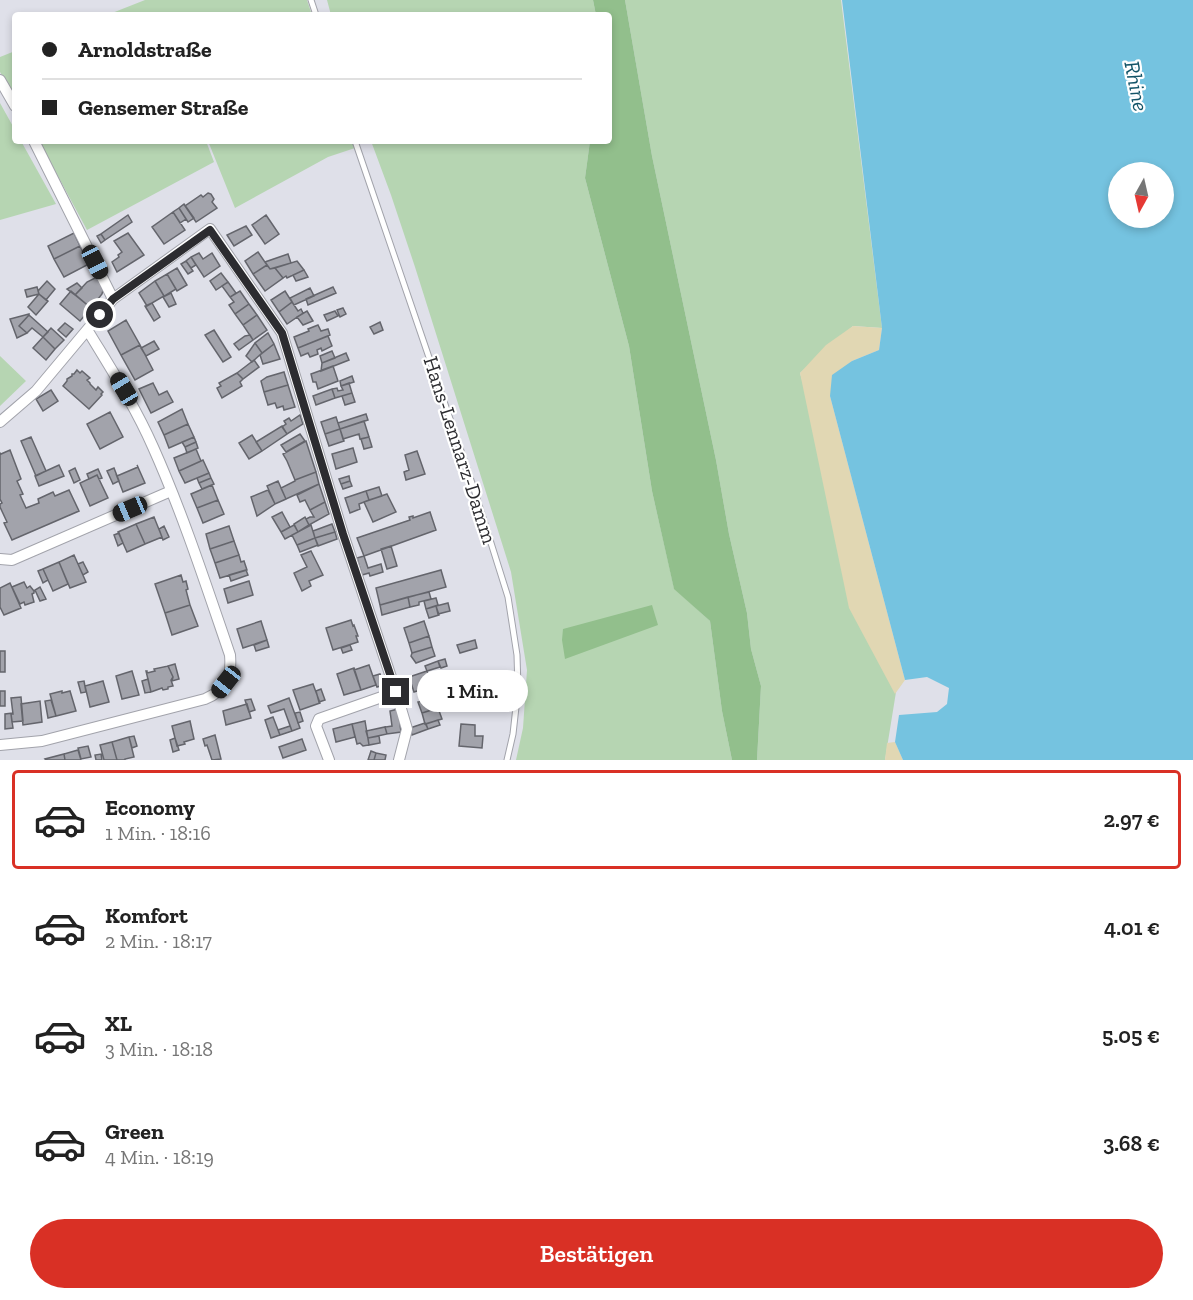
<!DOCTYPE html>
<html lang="de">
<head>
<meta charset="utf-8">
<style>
  body { margin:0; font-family:"Zilla Slab",serif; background:#f2f2f2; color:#222; height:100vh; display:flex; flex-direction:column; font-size:22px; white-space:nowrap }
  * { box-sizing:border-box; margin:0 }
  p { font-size:20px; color:#767676 }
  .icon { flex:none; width:33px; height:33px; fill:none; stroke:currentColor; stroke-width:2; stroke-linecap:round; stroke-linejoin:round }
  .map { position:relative; height:760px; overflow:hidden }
  .sheet { display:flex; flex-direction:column; background:#fff; flex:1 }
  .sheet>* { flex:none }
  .hud { position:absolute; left:12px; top:12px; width:600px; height:132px; border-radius:6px; box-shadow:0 3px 9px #0003; display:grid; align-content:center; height:132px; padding:0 30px; background:#fff }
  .needle { width:39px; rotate:188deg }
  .tools { position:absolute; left:1108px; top:162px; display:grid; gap:12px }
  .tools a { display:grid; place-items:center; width:66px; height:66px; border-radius:50%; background:#fff; box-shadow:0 3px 9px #0003; font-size:30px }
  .end { position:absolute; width:27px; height:27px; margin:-14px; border:8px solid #2c2c30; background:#fff; box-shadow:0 0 0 3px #fff }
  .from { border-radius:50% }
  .bubble { position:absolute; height:42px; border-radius:21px; background:#fff; box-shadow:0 3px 9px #0003; font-size:20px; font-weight:600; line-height:42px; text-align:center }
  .car { position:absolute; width:18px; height:36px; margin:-18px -9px; border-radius:8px; box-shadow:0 0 4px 2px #0007; background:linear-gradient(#222 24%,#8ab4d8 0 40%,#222 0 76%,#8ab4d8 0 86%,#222 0) }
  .hud b { display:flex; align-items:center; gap:21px; height:57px; font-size:22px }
  .hud b+b { border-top:2px solid #e0e0e0 }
  .hud i { width:15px; height:15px; background:#222 }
  ul { padding:10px 0 0; list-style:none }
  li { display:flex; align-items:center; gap:18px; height:99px; margin:0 12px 9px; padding:0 18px; border:3px solid transparent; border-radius:6px }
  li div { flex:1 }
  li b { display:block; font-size:22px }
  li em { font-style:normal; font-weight:600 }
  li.active { border-color:#d93025 }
  li>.icon { width:54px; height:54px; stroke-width:1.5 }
  .action { display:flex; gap:12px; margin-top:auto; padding:12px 30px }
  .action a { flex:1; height:69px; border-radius:36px; background:#d93025; color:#fff; font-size:24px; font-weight:600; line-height:69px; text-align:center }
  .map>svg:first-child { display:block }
  .green { fill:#b6d5b2 }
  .forest { fill:#92bf8c }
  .sand { fill:#e1d7b3 }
  .water { fill:#75c3e0; fill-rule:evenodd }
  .building { fill:#a2a3ab; stroke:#64656c; stroke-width:1.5 }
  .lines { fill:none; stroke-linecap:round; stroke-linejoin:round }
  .lane-casing { stroke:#a2a3ab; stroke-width:7 }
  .street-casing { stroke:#a2a3ab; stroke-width:12 }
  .lane { stroke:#fff; stroke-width:5 }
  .street { stroke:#fff; stroke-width:10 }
  .route { stroke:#2c2c30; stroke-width:8 }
  .labels { text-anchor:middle; stroke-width:4.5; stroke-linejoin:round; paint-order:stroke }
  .street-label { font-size:21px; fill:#2c2c30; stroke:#fff }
  .water-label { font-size:22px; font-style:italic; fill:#125468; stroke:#fff }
</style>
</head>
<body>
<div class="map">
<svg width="1193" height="760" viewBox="0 0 1193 760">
  <rect width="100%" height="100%" fill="#dfe0e9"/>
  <path class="green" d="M145,0H307L312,15H107Z
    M327,0H593L596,15H331Z
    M625,0H841L882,328L853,326L800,373L896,692L885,760H757L761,686L751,649L747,613L729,534L716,460L652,156Z
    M15,51V98L0,72V57Z
    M0,103L15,130V141H21L56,204L0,220Z
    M39,141H206L214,162L87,230Z
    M208,141H353L355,148L328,157L235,208Z
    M371,141H590L585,178L629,346L652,491L674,588L710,621L722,711L732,760H516L523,728L527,670L511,572L415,267L391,195Z
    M0,356L26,381L0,406Z"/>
  <path class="forest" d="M593,0H625L652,156L716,460L729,534L747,613L751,649L761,686L757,760H732L722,711L710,621L674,589L652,491L629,346L585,178L590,141H609V15H596Z
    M652,605L658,625L565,659L562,640L563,629Z"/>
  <path class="sand" d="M853,326L882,328L879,350L852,361L830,396L905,680L895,694L849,608L800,373L826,345Z
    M895,742L903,760H885L887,743Z"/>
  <path class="water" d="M842,0H1193V760H903L895,742L899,715L937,712L947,704L949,688L927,677L905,680L830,396L832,375L852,361L879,350L882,328ZM1119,172H1164V218H1119Z"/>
  <path class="building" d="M208,193L211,194L214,199L212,202L217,208L196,222L185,206L201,195L203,197Z
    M184,204L194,218L188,222L179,208Z
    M179,208L186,219L180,223L173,212Z
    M173,212L185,230L164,244L152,227Z
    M128,215L132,222L105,240L101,234Z
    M266,215L279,234L265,244L252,225Z
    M246,226L252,235L234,246L227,235Z
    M74,233L80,246L54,259L48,246Z
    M128,233L144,255L117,272L112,262L119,257L118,255L122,252L114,241Z
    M101,234L105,240L101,243L97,236Z
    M80,246L89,264L64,277L54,259Z
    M258,252L267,265L253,274L245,261Z
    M199,253L203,259L212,253L220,266L204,277L191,257Z
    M288,254L291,263L270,269L265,262Z
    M191,257L196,265L191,268L186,261Z
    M186,261L193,271L188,274L181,264Z
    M297,261L304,270L287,278L286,276L283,278L275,268Z
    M267,265L270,269L275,268L283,278L265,291L253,274Z
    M177,268L187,285L177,291L167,274Z
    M304,270L308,277L296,281L293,275Z
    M221,273L228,282L216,290L210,281Z
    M167,274L176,289L163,297L164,296L155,281Z
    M97,277L103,290L102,294L91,308L75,295L87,282Z
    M47,281L55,289L46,300L39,294L38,291Z
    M155,281L164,296L147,306L139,293Z
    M228,282L236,293L230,297L222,286Z
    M77,283L82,288L75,295L67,289Z
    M37,287L39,294L27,297L25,290Z
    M333,287L336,293L308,305L306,299Z
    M310,288L314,296L294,305L290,298Z
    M71,291L91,308L80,321L60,304Z
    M240,291L249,304L235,314L229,305L234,302L230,297Z
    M285,291L292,302L279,312L271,300Z
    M171,293L176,304L169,307L163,297Z
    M39,294L48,301L36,315L28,307Z
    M292,302L298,311L301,309L303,313L287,324L279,312Z
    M152,303L160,317L154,321L145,306Z
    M249,304L257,315L243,325L235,314Z
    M343,308L346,314L340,317L337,310Z
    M307,311L313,321L303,325L297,317Z
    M335,311L338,316L327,321L324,315Z
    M29,314V315L19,326L27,333L17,338L10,319Z
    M29,315L48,332L43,337L32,328L27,333L19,326Z
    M257,315L267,330L253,340L243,325Z
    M126,320L140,345L121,355L108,331Z
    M380,322L383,330L374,334L370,327Z
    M65,323L73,329L66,337L58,330Z
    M318,325L321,331L328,329L330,335L298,348L294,337L309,331L308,329Z
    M51,328L64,340L55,349L43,337Z
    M214,330L231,357L223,362L205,335Z
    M268,333L274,344L262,353L255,343Z
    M250,335L253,340L239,350L234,344L245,336Z
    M328,336L332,346L322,351L321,348L317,350L318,354L310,357L308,353L301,356L298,348Z
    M43,337L55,349L46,360L33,348Z
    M154,341L159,349L146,356L141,348Z
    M255,343L262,353L252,362L246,356Z
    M274,344L280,359L263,364L260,355Z
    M140,345L153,370L135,380L121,355Z
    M332,351L335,358L322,363L320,356Z
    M346,353L349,360L321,371L322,363Z
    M254,360L259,367L243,379L237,373Z
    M333,366L338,381L318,389L316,382H313L311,374Z
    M77,370L80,373L82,371L90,378L87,380L90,383V384L96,390L98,387L103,392L101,394L102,395L89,409L63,386L67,381V379L72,376V374H74Z
    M284,372L288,385L264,392L261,381L267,377Z
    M237,373L243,379L240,382L242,386L222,398L217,388L221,386L219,383Z
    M352,376L354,382L341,386L340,381Z
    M153,383L159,395L167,391L173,402L151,413L139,389Z
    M349,383L352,393L335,398L332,389L337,388L338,391L343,390L341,386Z
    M288,385L295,407L284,410L283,406L277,408L275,403L268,405L264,392Z
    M332,389L335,398L316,405L313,396Z
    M51,390L58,401L43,411L36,399Z
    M352,393L355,402L345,405L342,396Z
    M182,409L188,424L164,435L158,422Z
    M110,412L123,437L100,449L87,424Z
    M366,414L368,420L340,429L338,423Z
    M300,415L303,424L287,434L282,427L286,424L284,421L289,418L291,421Z
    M336,417L340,429L325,434L321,422Z
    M364,421L369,437L360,439L359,434L343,439L340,429Z
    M188,424L194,437L169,448L164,435Z
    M282,426L287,434L262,451L256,442Z
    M340,429L344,441L329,446L325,434Z
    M300,434L305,441L286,452L281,445Z
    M252,435L262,451L249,459L239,443Z
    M31,437L46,471L36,476L21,441Z
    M194,437L196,442L185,447L182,442Z
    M369,437L372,447L364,449L361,439Z
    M306,441L316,472L295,480L287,461L283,454Z
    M196,442L198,448L187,453L185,447Z
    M353,448L357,462L336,469L332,454Z
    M196,449L201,461L179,471L174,458Z
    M10,450L21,479L17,481L23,494L20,495L26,508L39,503L38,499L53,492L55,496L69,490L79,511L12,540L4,523L7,522L0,507V504L2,503L0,499V453L1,454Z
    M417,451L425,474L406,480L404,472L409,470L405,455Z
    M203,460L209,473L185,483L179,471Z
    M59,465L64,476L39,486L35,476Z
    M137,465L145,483L123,492L116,474L117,476L138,467Z
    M75,468L80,480L74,483L69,471Z
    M114,468L119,481L113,484L107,471Z
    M98,469L102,478L99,479L97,475L89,479L87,474Z
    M316,472L319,484L286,499L281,488L295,481V480Z
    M209,473L211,478L199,483L197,478Z
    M97,475L108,498L90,506L80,483Z
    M349,476L350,481L341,484L339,479Z
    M211,478L214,484L202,489L199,483Z
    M278,481L286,499L275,504L267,486Z
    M350,481L352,486L343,489L341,484Z
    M319,484L325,502L310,510L305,500L300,502L297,495Z
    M212,485L218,500L197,508L191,494Z
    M379,487L382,496L369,500L366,491Z
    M268,490L275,504L257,516L251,497Z
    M366,491L369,500L359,504L360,509L350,513L345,498Z
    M387,494L396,512L373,522L364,502Z
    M218,500L224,514L203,523L197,508Z
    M325,502L329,514L309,525L306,519L310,517H314L310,510Z
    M282,512L290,527L281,532L272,517Z
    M430,512L436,530L364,556L357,538L410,520L409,517L413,516V518Z
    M154,517L162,537L145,544L136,524Z
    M305,517L309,525L298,532L294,524Z
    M136,524L145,544L127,552L118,532Z
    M332,524L335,532L315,538L313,531Z
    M294,525L298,532L285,539L281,532Z
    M311,525L315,538L297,545L292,535Z
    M164,526L169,537L163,540L159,529Z
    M229,526L234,541L210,549L206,534Z
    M335,532L337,539L318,546L315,538Z
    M119,533L123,543L118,546L114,535Z
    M315,538L318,545L300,552L297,545Z
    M234,541L239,555L215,563L210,549Z
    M391,546L397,566L387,569L381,549Z
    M311,551L323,575L309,581L311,586L302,591L294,573L307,567L301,555Z
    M74,555L86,582L70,588L59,562Z
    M239,555L241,562L244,561L247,570L220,578L215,563Z
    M364,556L368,568L381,564L383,572L370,576L369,573L362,575L357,558Z
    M59,562L68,584L53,591L43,569Z
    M83,562L88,572L83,575L78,564Z
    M43,569L48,580L43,583L38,571Z
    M246,570L248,575L231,581L229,575Z
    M441,570L446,587L380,605L376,588Z
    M181,575L183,582L186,581L188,589L186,590L190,605L165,613L155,584Z
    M249,581L253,595L228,603L224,589Z
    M24,582L27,588L30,586L34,591V593L32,594L34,602L25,605L24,602L20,604L12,587Z
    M10,583L21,608L4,615L0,607V588Z
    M40,587L46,599L40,601L35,590Z
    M429,592L431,599L419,602V605L410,607L408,597Z
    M408,597L410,607L382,615L380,605Z
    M436,598L438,605L426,609L424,601Z
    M448,603L450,611L438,614L436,606Z
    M190,605L198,626L172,635L165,613Z
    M436,606L439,615L429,618L426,609Z
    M351,620L353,626L354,625L358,636H356L358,642L333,650L326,628Z
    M261,621L267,640L243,648L237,629Z
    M424,621L429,636L409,643L404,628Z
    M429,636L432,647L412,653L409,643Z
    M267,640L269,647L256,651L254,645Z
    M475,640L477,648L460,653L457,645Z
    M350,645L352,650L343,653L341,648Z
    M432,647L435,656L416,663L411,656L412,653Z
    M0,651H5V672H0Z
    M445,659L447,666L441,668L438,661Z
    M438,661L440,667L427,671L425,666Z
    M175,664L179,679L172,681L173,677L168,666Z
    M369,665L376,685L361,690L354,670Z
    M168,666L173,677L171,680L173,686L168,687V689L163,690L162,688L151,692L146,671H147V673L155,671L154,669Z
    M354,668L361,690L344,695L337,674Z
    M132,671L139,695L122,699L116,676Z
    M427,671L432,686L414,692L409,677Z
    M380,674L384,685L377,687L373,676Z
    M148,679L151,692L145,693L142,681Z
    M84,681L86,692L81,693L78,682Z
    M103,681L109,702L90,707L85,686Z
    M313,684L320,703L300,710L293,690Z
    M321,689L325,700L319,702L316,691Z
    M0,691H5V706H0Z
    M62,691V693L70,691L76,711L56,716L50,694Z
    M430,696V698L435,697L438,708L422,713L418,702L424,701L423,698Z
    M21,697L23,721L12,722L11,714H13L11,698Z
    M289,698L300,728L292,731L284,709L271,713L268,706Z
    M251,699L255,710L249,712L245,700Z
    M51,700L56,716L48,718L45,701Z
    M40,701L42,722L23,725L21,704Z
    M247,704L251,718L226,725L223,711Z
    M438,708L442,719L425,724L422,713Z
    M398,709L401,732L387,734L385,727L392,726L390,711Z
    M300,712L303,721L298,723L295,713Z
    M13,713L11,714L13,728L5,729V714Z
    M273,717L280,735L271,738L265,720Z
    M438,720L440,725L428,729L426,724Z
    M190,721L194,739L184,742L185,744L177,746L172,726Z
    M365,721L369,745L363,746L360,743L357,744L352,724Z
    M425,723L428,729L412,735L410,728Z
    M352,724L355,737L336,742L333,729Z
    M461,724L475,725V736H483L482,748L459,746Z
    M290,726L292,731L280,735L278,730Z
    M385,727L387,734L368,738L366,731Z
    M215,735L221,759L212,760L207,745L205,746L203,739Z
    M134,736L137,746L132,748L129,737Z
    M379,736L380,743L369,745L368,738Z
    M129,737L134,757L125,759V760H117L112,742Z
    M175,738L179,750L173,752L170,740Z
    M302,739L306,750L283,758L279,747Z
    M112,742L117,760H104L100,745Z
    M88,746L91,757L81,759L78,748Z
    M78,750L81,760H65L64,754Z
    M371,751L376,753L374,760H368Z
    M376,753L386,755L385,760H374Z
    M64,754L65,760H46L45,759Z
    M101,754L102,760H96L95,755Z"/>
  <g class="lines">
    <defs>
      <path id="lane" d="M311,0L316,15
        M355,141L474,489L508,597L517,655L518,689L513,734L507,760"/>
      <path id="street" d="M0,80L15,106
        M34,141L113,299
        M0,422L36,391L113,299L210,229L282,333L343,534L396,692L407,729L399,760
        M0,559L12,560L171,491
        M0,745L42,741L205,699C226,690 232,678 230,655C206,585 183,514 153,447C135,406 111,369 88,331
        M329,760L316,726L319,719L396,692"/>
    </defs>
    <use href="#lane" class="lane-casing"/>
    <use href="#street" class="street-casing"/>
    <use href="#lane" class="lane"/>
    <use href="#street" class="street"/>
  </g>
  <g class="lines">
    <path class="route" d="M100,315L113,299L210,230L282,333L343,534L396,692"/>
  </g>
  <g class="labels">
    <g class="street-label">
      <text transform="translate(460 450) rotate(72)" y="7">Hans-Lennarz-Damm</text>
    </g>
    <g class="water-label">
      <text transform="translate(1137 86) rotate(79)" y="8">Rhine</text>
    </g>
  </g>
</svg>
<div class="tools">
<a><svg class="needle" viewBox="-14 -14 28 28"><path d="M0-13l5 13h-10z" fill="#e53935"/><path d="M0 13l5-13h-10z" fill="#767676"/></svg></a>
</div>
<i class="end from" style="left:100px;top:315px"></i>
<i class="end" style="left:396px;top:692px"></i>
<div class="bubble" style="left:417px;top:670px;width:111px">1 Min.</div>
<i class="car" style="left:95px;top:262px;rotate:153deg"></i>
<i class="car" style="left:124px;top:389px;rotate:329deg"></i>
<i class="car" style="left:130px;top:509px;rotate:247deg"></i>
<i class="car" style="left:226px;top:682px;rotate:218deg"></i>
<div class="hud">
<b><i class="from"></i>Arnoldstraße</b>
<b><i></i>Gensemer Straße</b>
</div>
</div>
<section class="sheet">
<ul>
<li class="active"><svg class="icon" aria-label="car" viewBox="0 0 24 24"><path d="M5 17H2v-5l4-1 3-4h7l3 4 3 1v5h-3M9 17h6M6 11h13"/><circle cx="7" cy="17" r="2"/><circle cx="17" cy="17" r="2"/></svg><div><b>Economy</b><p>1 Min. · 18:16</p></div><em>2.97 €</em></li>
<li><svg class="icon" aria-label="car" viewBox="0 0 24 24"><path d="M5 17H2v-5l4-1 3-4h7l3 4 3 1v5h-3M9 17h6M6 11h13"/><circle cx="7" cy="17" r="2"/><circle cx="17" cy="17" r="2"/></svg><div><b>Komfort</b><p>2 Min. · 18:17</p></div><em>4.01 €</em></li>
<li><svg class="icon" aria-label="car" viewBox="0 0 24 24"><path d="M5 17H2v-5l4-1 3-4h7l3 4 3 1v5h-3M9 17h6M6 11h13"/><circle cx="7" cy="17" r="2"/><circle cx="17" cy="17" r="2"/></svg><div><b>XL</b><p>3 Min. · 18:18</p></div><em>5.05 €</em></li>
<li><svg class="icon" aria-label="car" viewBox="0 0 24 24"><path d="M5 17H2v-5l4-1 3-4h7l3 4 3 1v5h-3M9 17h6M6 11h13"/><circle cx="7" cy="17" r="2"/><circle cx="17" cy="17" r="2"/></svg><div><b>Green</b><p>4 Min. · 18:19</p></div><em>3.68 €</em></li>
</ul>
<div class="action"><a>Bestätigen</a></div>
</section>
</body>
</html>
